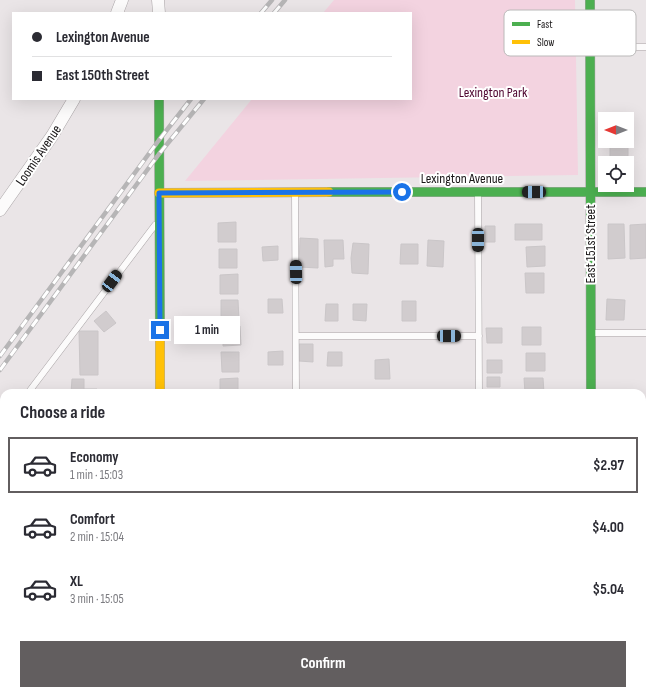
<!DOCTYPE html>
<html lang="en">
<head>
<meta charset="utf-8">
<style>
  body { margin:0; font-family:"Sofia Sans Condensed",sans-serif; background:#f2f2f3; color:#2b2b33; height:100vh; display:flex; flex-direction:column; font-size:15px; white-space:nowrap }
  * { box-sizing:border-box; margin:0 }
  p { font-size:13px; color:#7c7c81 }
  .icon { flex:none; width:22px; height:22px; fill:none; stroke:currentColor; stroke-width:2; stroke-linecap:round; stroke-linejoin:round }
  .map { position:relative; flex:1; overflow:hidden }
  .side { position:absolute; left:0px; top:389px; width:646px; height:306px; display:flex; flex-direction:column; background:#fff; border-radius:12px 12px 0 0; box-shadow:0 4px 16px #0002 }
  .side>* { flex:none }
  .hud { position:absolute; left:12px; top:12px; width:400px; height:88px; border-radius:0px; box-shadow:0 4px 16px #0002; display:grid; align-content:center; height:88px; padding:0 20px; background:#fff }
  .needle { width:26px; rotate:270deg }
  .buttons { position:absolute; left:598px; top:112px; display:grid; gap:8px }
  .buttons a { display:grid; place-items:center; width:36px; height:36px; border-radius:0px; background:#fff; box-shadow:0 4px 16px #0002; font-size:20px }
  .end { position:absolute; width:18px; height:18px; margin:-9px; border:5px solid #1a73e8; background:#fff; box-shadow:0 0 0 2px #fff }
  .from { border-radius:50% }
  .bubble { position:absolute; height:28px; border-radius:0px; background:#fff; box-shadow:0 4px 16px #0002; font-size:13px; font-weight:700; line-height:28px; text-align:center }
  .car { position:absolute; width:12px; height:24px; margin:-12px -6px; border-radius:5px; box-shadow:0 0 3px 1px #0007; background:linear-gradient(#222 24%,#8ab4d8 0 40%,#222 0 76%,#8ab4d8 0 86%,#222 0) }
  .hud b { display:flex; align-items:center; gap:14px; height:38px; font-size:15px }
  .hud b+b { border-top:1px solid #e1e1e2 }
  .hud i { width:10px; height:10px; background:#2b2b33 }
  ul { padding:0; list-style:none }
  li { display:flex; align-items:center; gap:12px; height:56px; margin:0 8px 6px; padding:0 12px; border:2px solid transparent; border-radius:0px }
  li div { flex:1 }
  li b { display:block; font-size:15px }
  li em { font-style:normal; font-weight:700 }
  li.selected { border-color:#625e5f }
  li>.icon { width:36px; height:36px; stroke-width:1.5 }
  h2 { padding:0 20px; font-size:18px; line-height:48px }
  .primary-button { display:flex; gap:8px; margin-top:auto; padding:8px 20px }
  .primary-button a { flex:1; height:46px; border-radius:0px; background:#625e5f; color:#fff; font-size:16px; font-weight:700; line-height:46px; text-align:center }
  .map>svg:first-child { display:block }
  .built { fill:#e3d6db }
  .green { fill:#f3d3e0 }
  .building { fill:#d1ccce; stroke:#cac6c8 }
  .lines { fill:none; stroke-linecap:round; stroke-linejoin:round }
  .lane-casing { stroke:#a9a4a6; stroke-width:7 }
  .street-casing { stroke:#a9a4a6; stroke-width:13 }
  .fast-casing { stroke:#a9a4a6; stroke-width:10 }
  .slow-casing { stroke:#a9a4a6; stroke-width:10 }
  .lane { stroke:#fcfbfb; stroke-width:6 }
  .street { stroke:#fcfbfb; stroke-width:12 }
  .fast { stroke:#4caf50; stroke-width:9 }
  .slow { stroke:#ffc107; stroke-width:9 }
  .rail-casing { stroke:#b6b5b6; stroke-width:4.5 }
  .rail { stroke:#fff; stroke-width:3; stroke-dasharray:9; stroke-linecap:butt }
  .route { stroke:#1a73e8; stroke-width:5 }
  .labels { text-anchor:middle; stroke-width:4; stroke-linejoin:round; paint-order:stroke }
  .park-label { font-size:14px; fill:#4d042f; stroke:#fff }
  .street-label { font-size:14px; fill:#181516; stroke:#fff }
  .key { fill:#fff; stroke:#bab9b9; stroke-width:1 }
  .key-label { font-size:11px; fill:#181516 }
</style>
</head>
<body>
<div class="map">
<svg width="646" height="695" viewBox="0 0 646 695">
  <rect width="100%" height="100%" fill="#eae5e7"/>
  <path class="built" d="M642,501H646V695H605V691H642Z"/>
  <path class="green" d="M334,0H575L578,175L185,181L252,99H411V13H323Z
    M0,504H4V691H123V695H0Z"/>
  <path class="building" d="M610,115H628V158H610V141H627V119H610Z
    M236,222V242H218V223Z
    M515,224H542V240H515Z
    M608,224H624L625,258L608,259Z
    M646,224V258L630,259V225Z
    M485,226H495V242H485Z
    M300,238L318,239V268L299,267Z
    M324,240H343L344,259H333V266L325,267Z
    M428,240L444,241L443,267L427,266Z
    M353,243L369,244L368,274L352,273L351,258Z
    M401,244H418V264H400Z
    M278,246V260L263,261L262,247Z
    M545,246V266L527,267L526,247Z
    M219,249H237V268H219Z
    M525,273H544V293H526Z
    M238,274V294H220V275Z
    M268,299H282L283,313H268Z
    M607,299L625,300L624,320H606Z
    M221,300H238L239,320H221Z
    M402,301H416V321H402Z
    M326,304H338V321H325Z
    M353,304H367L366,321L353,320Z
    M106,311L116,323L104,332L94,321Z
    M223,326H240L241,345L223,346Z
    M522,327H541V345H522Z
    M486,328H502V343H487Z
    M79,331H98V375H80Z
    M299,344H313V362L299,361Z
    M283,351V365H268V352Z
    M221,352H239V372H222Z
    M328,352H342V366H327Z
    M526,353H545V371H526Z
    M389,359L390,379H375V360Z
    M487,360H502V373H487Z
    M487,377H500V387H487Z
    M238,378V393H220V379Z
    M524,378H543L544,393H525Z
    M72,379H84V389H97V393H71Z
    M314,691H327V695H314Z
    M383,691H425V695H383Z
    M453,691H472V695H453Z
    M556,691V695H521V692Z"/>
  <g class="lines">
    <defs>
      <path id="lane" d="M592,47H646
        M295,193L296,393
        M478,194L479,393
        M592,333H646
        M296,336H479
        M28,393L155,225
        M0,430L4,425
        M0,480H4
        M480,691V695
        M295,695V691"/>
      <path id="street" d="M158,0L159,13
        M117,13L122,0
        M0,210L52,136L74,99
        M642,480H646
        M160,691V695
        M591,691V695"/>
      <path id="fast" d="M590,0L591,393
        M159,99L160,337
        M329,192H646"/>
      <path id="slow" d="M159,193L329,192
        M160,337V393"/>
    </defs>
    <use href="#lane" class="lane-casing"/>
    <use href="#street" class="street-casing"/>
    <use href="#fast" class="fast-casing"/>
    <use href="#slow" class="slow-casing"/>
    <use href="#lane" class="lane"/>
    <use href="#street" class="street"/>
    <use href="#fast" class="fast"/>
    <use href="#slow" class="slow"/>
    <defs>
      <path id="rail" d="M261,13L272,0
        M274,13L285,0
        M0,356L159,140L191,99
        M0,370L159,154L204,99"/>
    </defs>
    <use href="#rail" class="rail-casing"/>
    <use href="#rail" class="rail"/>
  </g>
  <g class="lines">
    <path class="route" d="M160,330L159,193L402,192"/>
  </g>
  <g class="labels">
    <g class="park-label">
      <text x="493" y="97">Lexington Park</text>
    </g>
    <g class="street-label">
      <text transform="translate(38 155) rotate(-56)" y="5">Loomis Avenue</text>
      <text x="462" y="183">Lexington Avenue</text>
      <text transform="translate(590 244) rotate(-90)" y="5">East 151st Street</text>
    </g>
  </g>
  <rect x="504" y="10" width="132" height="46" rx="6" class="key"/>
  <rect x="512" y="22" width="18" height="4" fill="#4caf50"/>
  <rect x="512" y="40" width="18" height="4" fill="#ffc107"/>
  <g class="key-label">
    <text x="537" y="28">Fast</text>
    <text x="537" y="46">Slow</text>
  </g>
</svg>
<div class="buttons">
<a><svg class="needle" viewBox="-14 -14 28 28"><path d="M0-13l5 13h-10z" fill="#e53935"/><path d="M0 13l5-13h-10z" fill="#7c7c81"/></svg></a>
<a><svg class="icon" aria-label="locate" viewBox="0 0 24 24"><circle cx="12" cy="12" r="6"/><path d="M12 2v4M12 18v4M2 12h4M18 12h4"/></svg></a>
</div>
<i class="end from" style="left:402px;top:192px"></i>
<i class="end" style="left:160px;top:330px"></i>
<div class="bubble" style="left:174px;top:316px;width:66px">1 min</div>
<i class="car" style="left:534px;top:192px;rotate:270deg"></i>
<i class="car" style="left:478px;top:240px;rotate:180deg"></i>
<i class="car" style="left:296px;top:272px;rotate:359deg"></i>
<i class="car" style="left:112px;top:281px;rotate:37deg"></i>
<i class="car" style="left:449px;top:336px;rotate:90deg"></i>
<div class="hud">
<b><i class="from"></i>Lexington Avenue</b>
<b><i></i>East 150th Street</b>
</div>
<section class="side">
<h2>Choose a ride</h2>
<ul>
<li class="selected"><svg class="icon" aria-label="car" viewBox="0 0 24 24"><path d="M5 17H2v-5l4-1 3-4h7l3 4 3 1v5h-3M9 17h6M6 11h13"/><circle cx="7" cy="17" r="2"/><circle cx="17" cy="17" r="2"/></svg><div><b>Economy</b><p>1 min · 15:03</p></div><em>$2.97</em></li>
<li><svg class="icon" aria-label="car" viewBox="0 0 24 24"><path d="M5 17H2v-5l4-1 3-4h7l3 4 3 1v5h-3M9 17h6M6 11h13"/><circle cx="7" cy="17" r="2"/><circle cx="17" cy="17" r="2"/></svg><div><b>Comfort</b><p>2 min · 15:04</p></div><em>$4.00</em></li>
<li><svg class="icon" aria-label="car" viewBox="0 0 24 24"><path d="M5 17H2v-5l4-1 3-4h7l3 4 3 1v5h-3M9 17h6M6 11h13"/><circle cx="7" cy="17" r="2"/><circle cx="17" cy="17" r="2"/></svg><div><b>XL</b><p>3 min · 15:05</p></div><em>$5.04</em></li>
</ul>
<div class="primary-button"><a>Confirm</a></div>
</section>
</div>
</body>
</html>
